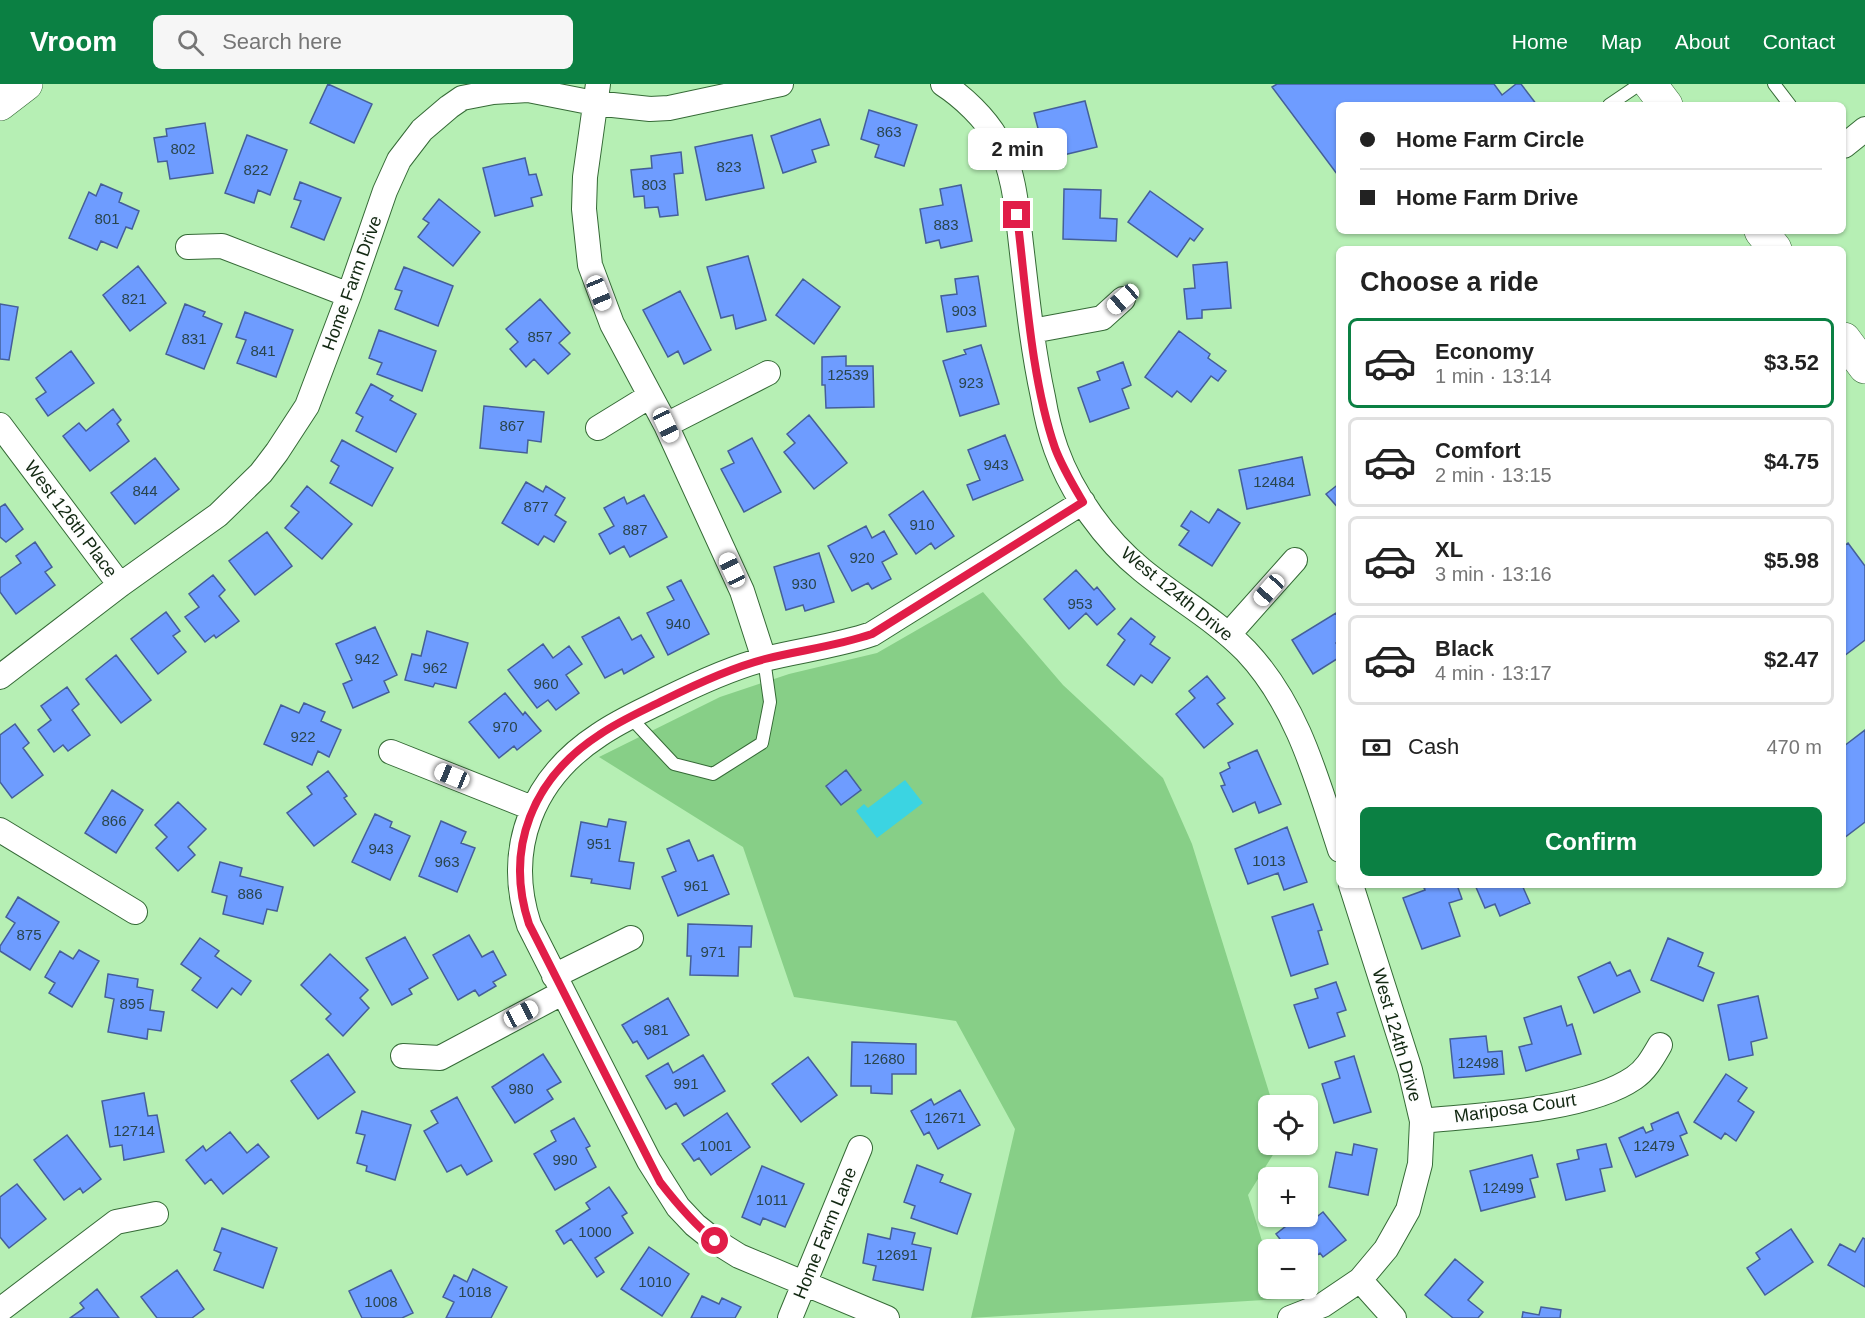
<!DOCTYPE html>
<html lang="en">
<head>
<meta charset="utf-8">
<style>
  body { margin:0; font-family:Helvetica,sans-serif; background:#f6f6f6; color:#222; height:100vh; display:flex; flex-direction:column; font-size:22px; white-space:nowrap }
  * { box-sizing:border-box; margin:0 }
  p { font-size:20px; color:#767676 }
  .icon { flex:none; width:33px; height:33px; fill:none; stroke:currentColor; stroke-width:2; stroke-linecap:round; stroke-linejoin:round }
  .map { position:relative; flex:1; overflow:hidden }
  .drawer { position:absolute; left:1336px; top:162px; width:510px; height:642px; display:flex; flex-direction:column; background:#fff; border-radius:9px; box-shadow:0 2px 4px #0004 }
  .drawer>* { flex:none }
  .banner { position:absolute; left:1336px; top:18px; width:510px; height:132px; border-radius:9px; box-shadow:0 2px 4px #0004; display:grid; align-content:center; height:132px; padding:0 24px; background:#fff }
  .controls { position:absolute; left:1258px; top:1011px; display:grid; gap:12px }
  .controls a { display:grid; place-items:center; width:60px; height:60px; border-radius:9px; background:#fff; box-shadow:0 2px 4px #0004; font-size:30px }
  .end { position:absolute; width:27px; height:27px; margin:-14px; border:8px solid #e11d48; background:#fff; box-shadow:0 0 0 3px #fff }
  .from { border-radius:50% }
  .bubble { position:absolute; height:42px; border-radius:9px; background:#fff; box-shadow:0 2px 4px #0004; font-size:20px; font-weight:700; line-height:42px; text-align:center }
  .car { position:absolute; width:18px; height:36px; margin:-18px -9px; border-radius:8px; box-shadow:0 0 4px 2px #0007; background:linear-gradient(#fff 24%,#345 0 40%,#fff 0 76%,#345 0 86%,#fff 0) }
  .banner b { display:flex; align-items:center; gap:21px; height:57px; font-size:22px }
  .banner b+b { border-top:2px solid #e0e0e0 }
  .banner i { width:15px; height:15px; background:#222 }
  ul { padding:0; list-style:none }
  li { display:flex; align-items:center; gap:18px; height:90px; margin:0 12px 9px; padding:0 12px; border:3px solid #e0e0e0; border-radius:9px }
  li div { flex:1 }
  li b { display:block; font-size:22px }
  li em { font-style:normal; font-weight:700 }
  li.on { border-color:#0b8043 }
  li>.icon { width:54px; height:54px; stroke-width:1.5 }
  h2 { padding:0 24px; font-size:27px; line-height:72px }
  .pay { display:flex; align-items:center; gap:15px; height:66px; padding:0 24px; font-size:22px }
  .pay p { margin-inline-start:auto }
  .action { display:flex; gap:12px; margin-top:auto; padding:12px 24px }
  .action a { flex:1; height:69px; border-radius:9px; background:#0b8043; color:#fff; font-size:24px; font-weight:700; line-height:69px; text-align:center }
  header { display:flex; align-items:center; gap:36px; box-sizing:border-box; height:84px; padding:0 30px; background:#0b8043; color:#fff }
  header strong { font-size:28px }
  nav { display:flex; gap:33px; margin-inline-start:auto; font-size:21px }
  .search { width:420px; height:54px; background:#f6f6f6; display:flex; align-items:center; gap:15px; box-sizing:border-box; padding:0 21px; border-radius:9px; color:#767676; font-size:22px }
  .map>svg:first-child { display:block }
  .green { fill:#87cf87 }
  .water { fill:#3bd4e2 }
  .building { fill:#6e9cff; stroke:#445f99; stroke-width:1.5 }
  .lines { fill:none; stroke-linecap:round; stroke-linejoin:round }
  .lane-casing { stroke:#356a36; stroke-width:14 }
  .street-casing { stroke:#356a36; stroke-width:26 }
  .secondary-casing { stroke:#356a36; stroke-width:34 }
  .lane { stroke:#fff; stroke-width:12 }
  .street { stroke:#fff; stroke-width:24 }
  .secondary { stroke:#fff; stroke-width:33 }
  .route { stroke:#e11d48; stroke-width:8 }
  .labels { text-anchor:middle; stroke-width:4.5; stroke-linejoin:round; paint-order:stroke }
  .number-label { font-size:15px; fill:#29454d }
  .street-label { font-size:18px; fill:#122812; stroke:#fefefe }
</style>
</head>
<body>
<header>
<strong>Vroom</strong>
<div class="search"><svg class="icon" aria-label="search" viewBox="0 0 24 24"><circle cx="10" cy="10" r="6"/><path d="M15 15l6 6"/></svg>Search here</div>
<nav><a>Home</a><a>Map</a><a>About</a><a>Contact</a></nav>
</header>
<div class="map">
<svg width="1865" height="1234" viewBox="0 0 1865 1234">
  <rect width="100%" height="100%" fill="#b6efb4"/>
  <path class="green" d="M983,508L1063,601L1163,694L1192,760L1273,1021L1269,1022V1060L1279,1061L1248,1111L1269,1180V1204L1276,1205L1279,1215L971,1234L1015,1045L956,937L794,913L743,763L599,673L720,613L789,590L877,569Z"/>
  <path class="water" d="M905,696L923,719L877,754L856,727L864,720L868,724Z"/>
  <path class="building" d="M328,0L372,20L354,59L310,39Z
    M1277,0H1494L1502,11L1516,0H1521L1537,21H1340V94L1272,3Z
    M1085,17L1097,63L1055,73L1051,54L1041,56L1034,29Z
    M869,26L917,41L904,82L875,73L879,61L861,55Z
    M820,35L829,61L812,66L816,78L783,89L771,52Z
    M205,39L213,89L170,95L167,77L158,78L154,54L167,52L166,45Z
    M247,51L287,66L270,111L258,106L254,119L225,109Z
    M752,51L764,104L706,116L695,63Z
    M681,68L683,89L674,90L678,131L660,133L658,123L645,124L644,112L634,113L631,86L652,84L651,72Z
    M525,74L529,91L536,90L542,111L531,114L533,122L495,132L483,84Z
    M300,98L341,114L324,156L291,143L301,117L294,115Z
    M101,100L122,109L119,118L139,127L132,145L126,143L117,164L101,157L97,166L69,154L89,108L96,112Z
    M961,101L972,157L941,164L939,156L926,159L920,125L943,121L940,105Z
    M1064,105L1101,106L1100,134L1117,135L1116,157L1063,155Z
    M1150,107L1203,145L1194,157L1190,154L1177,173L1128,138Z
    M439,115L480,148L453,182L418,153L429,139L423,135Z
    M748,172L766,236L736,245L733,231L721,234L707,183Z
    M1227,178L1231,224L1202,226V234L1187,235L1184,205L1195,204L1193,181Z
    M138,182L166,219L130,247L103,211Z
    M404,183L453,202L438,242L395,225L402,207L395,205Z
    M978,192L986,242L947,248L941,212L957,210L955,195Z
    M803,195L840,223L814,260L776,231Z
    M680,207L711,266L684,280L678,267L668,273L643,226Z
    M540,215L570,249L559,259L570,270L548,290L534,275L526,283L510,265L518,258L506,245Z
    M0,220L18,223L9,276L0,275Z
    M185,220L205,228L203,232L222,240L204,285L166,270Z
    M245,228L293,246L276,293L237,279L246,256L236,253Z
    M379,246L436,267L422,307L377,290L382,279L369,274Z
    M1179,247L1210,270L1208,274L1226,287L1218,297L1211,292L1191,318L1177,307L1172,313L1145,293Z
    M981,261L999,320L960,332L943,277L966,270L964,266Z
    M71,267L94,299L48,332L36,315L46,308L36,294Z
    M846,272V282H873L874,323L826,324L825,301H822V273Z
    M1123,278L1131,301L1122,305L1129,324L1090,338L1078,304L1100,296L1097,288Z
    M371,300L393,312L390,316L416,330L396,368L356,347L363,333L356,329Z
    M484,322L544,328L541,358L528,356L527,369L480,364Z
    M113,325L121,336L117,340L129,357L90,387L63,352L79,339L86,347Z
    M809,331L847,379L814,405L784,368L795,359L787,350Z
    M1005,351L1023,396L973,416L967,401L980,396L968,366Z
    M752,354L781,408L744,428L721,385L734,379L728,367Z
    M342,356L393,384L372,422L330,399L339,382L331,377Z
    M1302,373L1310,411L1247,425L1239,386Z
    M155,374L179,405L135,440L111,409Z
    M526,398L543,408L546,402L565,414L555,431L566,438L554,458L544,452L538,461L502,439Z
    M1340,399V426L1326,410Z
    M307,402L352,440L322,475L285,444L299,428L291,422Z
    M923,407L954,452L935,465L931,459L916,470L889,431Z
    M644,411L667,453L630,473L624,462L610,470L599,450L614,442L604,424L624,413L627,420Z
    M5,420L23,445L6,458L0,453V423Z
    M1218,425L1240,439L1212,482L1179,461L1189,447L1181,442L1191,427L1209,439Z
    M866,442L872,454L884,447L897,470L882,478L891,495L872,505L868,499L852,507L828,462Z
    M267,448L292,482L255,511L229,477Z
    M35,458L52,483L45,488L55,501L16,530L0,508V494L21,479L16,472Z
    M1848,459L1865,482V556L1844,572V462Z
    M819,469L834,518L805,527L803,521L786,526L774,483Z
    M1076,486L1094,506L1097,503L1115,525L1097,541L1086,529L1069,545L1044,515Z
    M213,491L225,506L219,512L239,537L216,554L214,551L205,558L185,533L199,523L189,510Z
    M681,496L709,550L668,571L647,529L674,516L667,503Z
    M166,528L180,547L173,552L186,568L158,590L131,555Z
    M1336,529L1340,535V557L1336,559L1340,565V573L1313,590L1292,556Z
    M619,533L632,556L641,551L654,573L624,590L622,585L605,594L582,553Z
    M1131,534L1155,553L1150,560L1170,574L1152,599L1141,591L1134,601L1107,581L1125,556L1118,550Z
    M375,543L397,591L384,597L389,608L353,624L343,600L352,596L336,560Z
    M427,547L468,559L456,604L435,599L433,603L405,596L412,570L421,572Z
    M543,560L553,574L569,562L582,580L566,591L579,609L556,626L548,616L537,624L508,586Z
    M116,571L151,616L121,639L86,595Z
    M1207,592L1225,614L1217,620L1233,640L1204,664L1176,630L1195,614L1189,607Z
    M67,603L79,620L72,626L90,651L68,667L63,661L54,668L38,646L51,636L41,622Z
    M505,609L523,631L525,628L541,647L517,666L514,662L499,674L469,638Z
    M304,619L325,628L321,637L341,646L329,673L318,667L312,681L264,660L281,621L299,629Z
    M15,640L29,659L23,664L43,691L12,714L0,698V651Z
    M1865,646V738L1844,754V662Z
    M1257,666L1281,720L1259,729L1255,718L1233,728L1221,702L1225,701L1220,689L1230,684L1228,679Z
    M846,686L861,706L841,721L826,702Z
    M328,687L347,712L344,714L356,730L314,762L287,729L312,710L307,703Z
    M112,706L143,726L116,769L85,749Z
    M178,718L206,745L188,763L195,771L178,787L156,764L167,753L155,741Z
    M375,730L392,738L390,743L410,752L390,796L352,778Z
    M609,735L626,738L619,777L634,779L630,805L591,799L592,795L571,792L581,738L607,743Z
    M441,737L466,748L461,759L475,764L457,808L419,792Z
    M1287,743L1307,798L1284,806L1278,789L1248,800L1235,765Z
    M689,756L698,777L713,771L729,810L678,832L662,793L676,787L667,765Z
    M220,778L242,784L240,792L283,803L277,827L267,825L263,840L223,830L227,812L212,808Z
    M1433,801H1457L1462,815L1449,819L1460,852L1422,865L1403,814L1425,806L1424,804Z
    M1475,801H1522L1530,819L1500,832L1495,820L1485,824Z
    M18,813L59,838L30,886L0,867V862L15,839L6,833Z
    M1313,820L1322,846L1318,847L1328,880L1291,892L1272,833Z
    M688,840L752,842L751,863H739L738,892L690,891L691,872H687Z
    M469,851L482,873L493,867L506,891L493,898L496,902L479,912L475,906L458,916L433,871Z
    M405,853L428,894L409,905L412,910L392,921L366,874Z
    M200,854L219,867L215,872L251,897L241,911L232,904L217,924L192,906L201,894L181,880Z
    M1668,854L1703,869L1698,882L1714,889L1703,917L1651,896Z
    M79,866L99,877L72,923L49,909L55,899L45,893L60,867L73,875Z
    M330,870L368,906L360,914L369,924L343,952L326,935L331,930L301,901Z
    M1610,878L1617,892L1630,886L1640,908L1594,929L1578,893Z
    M108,890L138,895L137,903L153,906L150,926L164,928L161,947L148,945L147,955L108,948L114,915L105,913Z
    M1336,898L1346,926L1337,929L1345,952L1309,964L1294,921L1318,914L1315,905Z
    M1758,912L1767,954L1751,958L1753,971L1729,976L1718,921Z
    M668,914L689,951L648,975L637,957L633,959L622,941Z
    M1561,922L1567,942L1572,940L1581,970L1526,987L1519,963L1532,960L1524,934Z
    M1486,952L1488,968L1502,967L1504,990L1454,994L1450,955Z
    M852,958L916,960V990H892V1010L871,1009V1002H851Z
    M328,970L355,1008L318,1035L291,997Z
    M543,970L561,998L547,1006L553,1015L515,1039L492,1003Z
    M703,971L725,1007L684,1032L676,1019L666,1025L646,992L668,979L673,989Z
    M1354,972L1371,1028L1334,1039L1322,1000L1340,994L1335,978Z
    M808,973L837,1011L801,1038L772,1000Z
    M1726,990L1747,1004L1738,1017L1754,1028L1736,1057L1725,1049L1721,1055L1694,1038Z
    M960,1006L980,1041L938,1065L929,1048L924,1051L911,1027L931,1015L934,1021Z
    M144,1009L148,1032L157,1031L164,1068L124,1076L122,1061L110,1063L102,1017Z
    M457,1013L492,1077L467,1091L461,1081L447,1088L424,1047L438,1039L431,1027Z
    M362,1027L411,1041L395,1096L366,1087L367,1082L357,1079L365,1051L356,1049Z
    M1678,1028L1687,1049L1680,1052L1688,1071L1636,1093L1619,1054L1643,1043L1646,1049L1653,1046L1651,1040Z
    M727,1029L750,1063L711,1091L699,1074L694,1077L682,1060Z
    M574,1034L590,1062L586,1064L596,1083L555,1106L534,1070L556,1057L551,1047Z
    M230,1048L247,1069L258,1060L269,1073L223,1110L211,1095L205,1100L186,1076L203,1062L206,1067Z
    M67,1051L101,1095L83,1109L80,1104L64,1116L34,1076Z
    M1354,1060L1377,1065L1368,1111L1329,1103L1336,1068L1352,1071Z
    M1606,1060L1612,1083L1600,1085L1605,1107L1566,1116L1557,1080L1579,1075L1577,1066Z
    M1532,1071L1538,1093L1530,1095L1535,1113L1481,1127L1470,1087Z
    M917,1081L943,1091L940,1098L971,1110L957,1150L911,1134L915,1122L904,1118Z
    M762,1082L804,1100L785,1143L763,1134L760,1141L742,1133Z
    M17,1100L46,1135L9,1164L0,1153V1113Z
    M609,1103L627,1129L622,1132L633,1149L595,1174L604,1188L597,1193L571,1155L564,1160L556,1147L590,1125L586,1119Z
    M1323,1128L1346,1156L1323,1173L1320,1169L1308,1179V1166H1283L1286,1163L1276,1150L1299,1132H1306L1310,1138Z
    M222,1144L277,1164L263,1204L214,1186L221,1169L214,1166Z
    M892,1144L915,1149L912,1160L931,1164L923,1206L873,1196L876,1182L863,1179L868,1150L890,1155Z
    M1791,1145L1813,1178L1765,1211L1747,1184L1760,1175L1756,1169Z
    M1863,1154L1865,1155V1203L1828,1181L1840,1160L1855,1168Z
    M649,1163L689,1190L662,1232L621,1205Z
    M1455,1175L1483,1198L1468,1216L1483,1228L1478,1234H1453L1425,1211Z
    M473,1185L507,1203L491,1234H446L454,1218L443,1213L454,1191L467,1198Z
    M177,1186L204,1225L192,1234H157L141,1213Z
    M391,1186L413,1229L402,1234H362L349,1207Z
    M97,1205L119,1234H70L84,1224L80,1219Z
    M702,1212L719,1220L722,1214L741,1223L735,1234H691Z
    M1541,1223L1561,1226L1560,1234H1522L1523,1228L1539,1231Z"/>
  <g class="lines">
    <defs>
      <path id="lane" d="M1774,0L1790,21
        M1609,21L1640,0
        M630,633L674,680L713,690L762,659L770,618L764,575"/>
      <path id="street" d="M598,0L585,93L584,125L590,181L612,240L666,341L742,507L764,575
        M943,0C963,13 985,34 997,55C1014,86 1017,125 1021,160C1027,211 1032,262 1043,313C1046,331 1050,348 1056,365C1072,410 1105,456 1142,486C1176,514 1215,535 1246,567C1298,622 1317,696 1340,766
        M1844,62L1865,45
        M188,163L222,162L349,211
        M1032,247L1102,234L1123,215
        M0,341L120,501
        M666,341L768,289
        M598,344L650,312
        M1229,550L1295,476
        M0,593L120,501L218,431L261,389L277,368L307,322L349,211L385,107L399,76L422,46L449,23L462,14L493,8L528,6L594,19L650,25L669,24L781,0
        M391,668L532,724
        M0,746L135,828
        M554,892L631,854
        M403,972L440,974L562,909
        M1422,1037C1480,1031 1586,1027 1634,994C1646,986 1653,973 1660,961
        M1360,1196L1394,1234
        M0,1226L116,1138L156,1130
        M790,1234L860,1064
        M887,1234L739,1172L715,1157L695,1141L678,1123L649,1077L529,841C504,764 533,694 599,651C619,637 642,627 664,616C696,600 730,584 765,575C801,566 837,562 872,550L1083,418
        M1290,1234L1323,1221L1360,1196L1386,1165L1408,1126L1420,1080L1422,1037L1410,986L1351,801"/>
      <path id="secondary" d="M1650,0L1666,21
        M0,20L26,0
        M1761,147L1775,165
        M1844,255L1865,283"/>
    </defs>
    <use href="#lane" class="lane-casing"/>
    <use href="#street" class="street-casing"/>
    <use href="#secondary" class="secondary-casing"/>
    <use href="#lane" class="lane"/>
    <use href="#street" class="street"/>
    <use href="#secondary" class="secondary"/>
  </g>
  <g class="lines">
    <path class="route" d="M715,1157C693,1139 677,1120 660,1098L529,840C504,764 533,694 599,651C619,637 642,627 664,616C696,600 730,584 765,575C801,566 837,562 872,550L1083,418C1073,401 1062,383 1055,364C1031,295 1026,204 1017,131"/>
  </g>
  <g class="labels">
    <g class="number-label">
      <text x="889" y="53">863</text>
      <text x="183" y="70">802</text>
      <text x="729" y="88">823</text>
      <text x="256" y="91">822</text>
      <text x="654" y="106">803</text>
      <text x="107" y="140">801</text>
      <text x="946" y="146">883</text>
      <text x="134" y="220">821</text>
      <text x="964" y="232">903</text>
      <text x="540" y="258">857</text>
      <text x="194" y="260">831</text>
      <text x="263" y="272">841</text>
      <text x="848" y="296">12539</text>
      <text x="971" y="304">923</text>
      <text x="512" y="347">867</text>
      <text x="996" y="386">943</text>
      <text x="1274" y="403">12484</text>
      <text x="145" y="412">844</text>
      <text x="536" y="428">877</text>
      <text x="922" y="446">910</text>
      <text x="635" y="451">887</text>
      <text x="862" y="479">920</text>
      <text x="804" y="505">930</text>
      <text x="1080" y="525">953</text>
      <text x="678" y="545">940</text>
      <text x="367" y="580">942</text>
      <text x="435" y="589">962</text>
      <text x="546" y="605">960</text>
      <text x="505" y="648">970</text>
      <text x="303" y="658">922</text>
      <text x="114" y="742">866</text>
      <text x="599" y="765">951</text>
      <text x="381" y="770">943</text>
      <text x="1269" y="782">1013</text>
      <text x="447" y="783">963</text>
      <text x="696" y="807">961</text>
      <text x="250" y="815">886</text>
      <text x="29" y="856">875</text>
      <text x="713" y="873">971</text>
      <text x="132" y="925">895</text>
      <text x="656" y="951">981</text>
      <text x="884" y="980">12680</text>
      <text x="1478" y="984">12498</text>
      <text x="686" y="1005">991</text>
      <text x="521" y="1010">980</text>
      <text x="945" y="1039">12671</text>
      <text x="134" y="1052">12714</text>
      <text x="716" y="1067">1001</text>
      <text x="1654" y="1067">12479</text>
      <text x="565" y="1081">990</text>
      <text x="1503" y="1109">12499</text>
      <text x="772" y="1121">1011</text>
      <text x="595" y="1153">1000</text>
      <text x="897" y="1176">12691</text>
      <text x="655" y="1203">1010</text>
      <text x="475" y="1213">1018</text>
      <text x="381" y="1223">1008</text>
    </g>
    <g class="street-label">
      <text transform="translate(352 199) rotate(-70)" y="6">Home Farm Drive</text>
      <text transform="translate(71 435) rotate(53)" y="6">West 126th Place</text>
      <text transform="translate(1177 510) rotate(39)" y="6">West 124th Drive</text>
      <text transform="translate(1397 951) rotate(74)" y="6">West 124th Drive</text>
      <text transform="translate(1515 1024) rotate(-8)" y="6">Mariposa Court</text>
      <text transform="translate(825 1149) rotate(-68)" y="6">Home Farm Lane</text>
    </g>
  </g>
</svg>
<div class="controls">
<a><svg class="icon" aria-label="locate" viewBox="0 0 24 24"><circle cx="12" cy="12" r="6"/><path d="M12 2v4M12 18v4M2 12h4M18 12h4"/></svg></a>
<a>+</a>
<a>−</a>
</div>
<i class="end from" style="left:715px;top:1157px"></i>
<i class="end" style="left:1017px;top:131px"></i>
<div class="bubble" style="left:968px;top:44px;width:99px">2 min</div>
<i class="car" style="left:599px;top:209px;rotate:158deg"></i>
<i class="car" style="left:1123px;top:215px;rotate:229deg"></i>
<i class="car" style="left:666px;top:341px;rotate:155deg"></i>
<i class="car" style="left:732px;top:486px;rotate:335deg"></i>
<i class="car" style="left:1269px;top:506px;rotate:222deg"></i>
<i class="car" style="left:452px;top:692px;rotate:292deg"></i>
<i class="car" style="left:521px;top:930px;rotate:62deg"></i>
<div class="banner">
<b><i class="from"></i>Home Farm Circle</b>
<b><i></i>Home Farm Drive</b>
</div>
<section class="drawer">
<h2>Choose a ride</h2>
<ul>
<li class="on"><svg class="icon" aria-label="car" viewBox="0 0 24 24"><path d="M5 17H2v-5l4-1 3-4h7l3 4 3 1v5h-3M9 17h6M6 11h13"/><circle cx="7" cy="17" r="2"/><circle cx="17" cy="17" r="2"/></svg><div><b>Economy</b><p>1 min · 13:14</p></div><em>$3.52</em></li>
<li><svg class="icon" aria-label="car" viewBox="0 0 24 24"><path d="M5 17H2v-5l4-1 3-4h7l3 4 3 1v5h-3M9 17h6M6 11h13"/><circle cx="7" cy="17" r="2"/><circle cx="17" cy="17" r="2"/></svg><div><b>Comfort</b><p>2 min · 13:15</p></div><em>$4.75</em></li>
<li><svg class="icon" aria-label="car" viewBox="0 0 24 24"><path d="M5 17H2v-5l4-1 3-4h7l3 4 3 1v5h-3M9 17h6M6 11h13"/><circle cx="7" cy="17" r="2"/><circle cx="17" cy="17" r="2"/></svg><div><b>XL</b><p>3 min · 13:16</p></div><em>$5.98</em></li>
<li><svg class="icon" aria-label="car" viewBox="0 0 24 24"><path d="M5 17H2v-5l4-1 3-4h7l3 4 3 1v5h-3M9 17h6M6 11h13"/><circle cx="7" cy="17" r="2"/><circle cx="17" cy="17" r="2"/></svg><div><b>Black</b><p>4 min · 13:17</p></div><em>$2.47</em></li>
</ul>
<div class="pay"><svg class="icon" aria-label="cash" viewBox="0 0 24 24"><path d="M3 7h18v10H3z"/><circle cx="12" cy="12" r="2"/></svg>Cash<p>470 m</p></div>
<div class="action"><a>Confirm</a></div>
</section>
</div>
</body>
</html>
